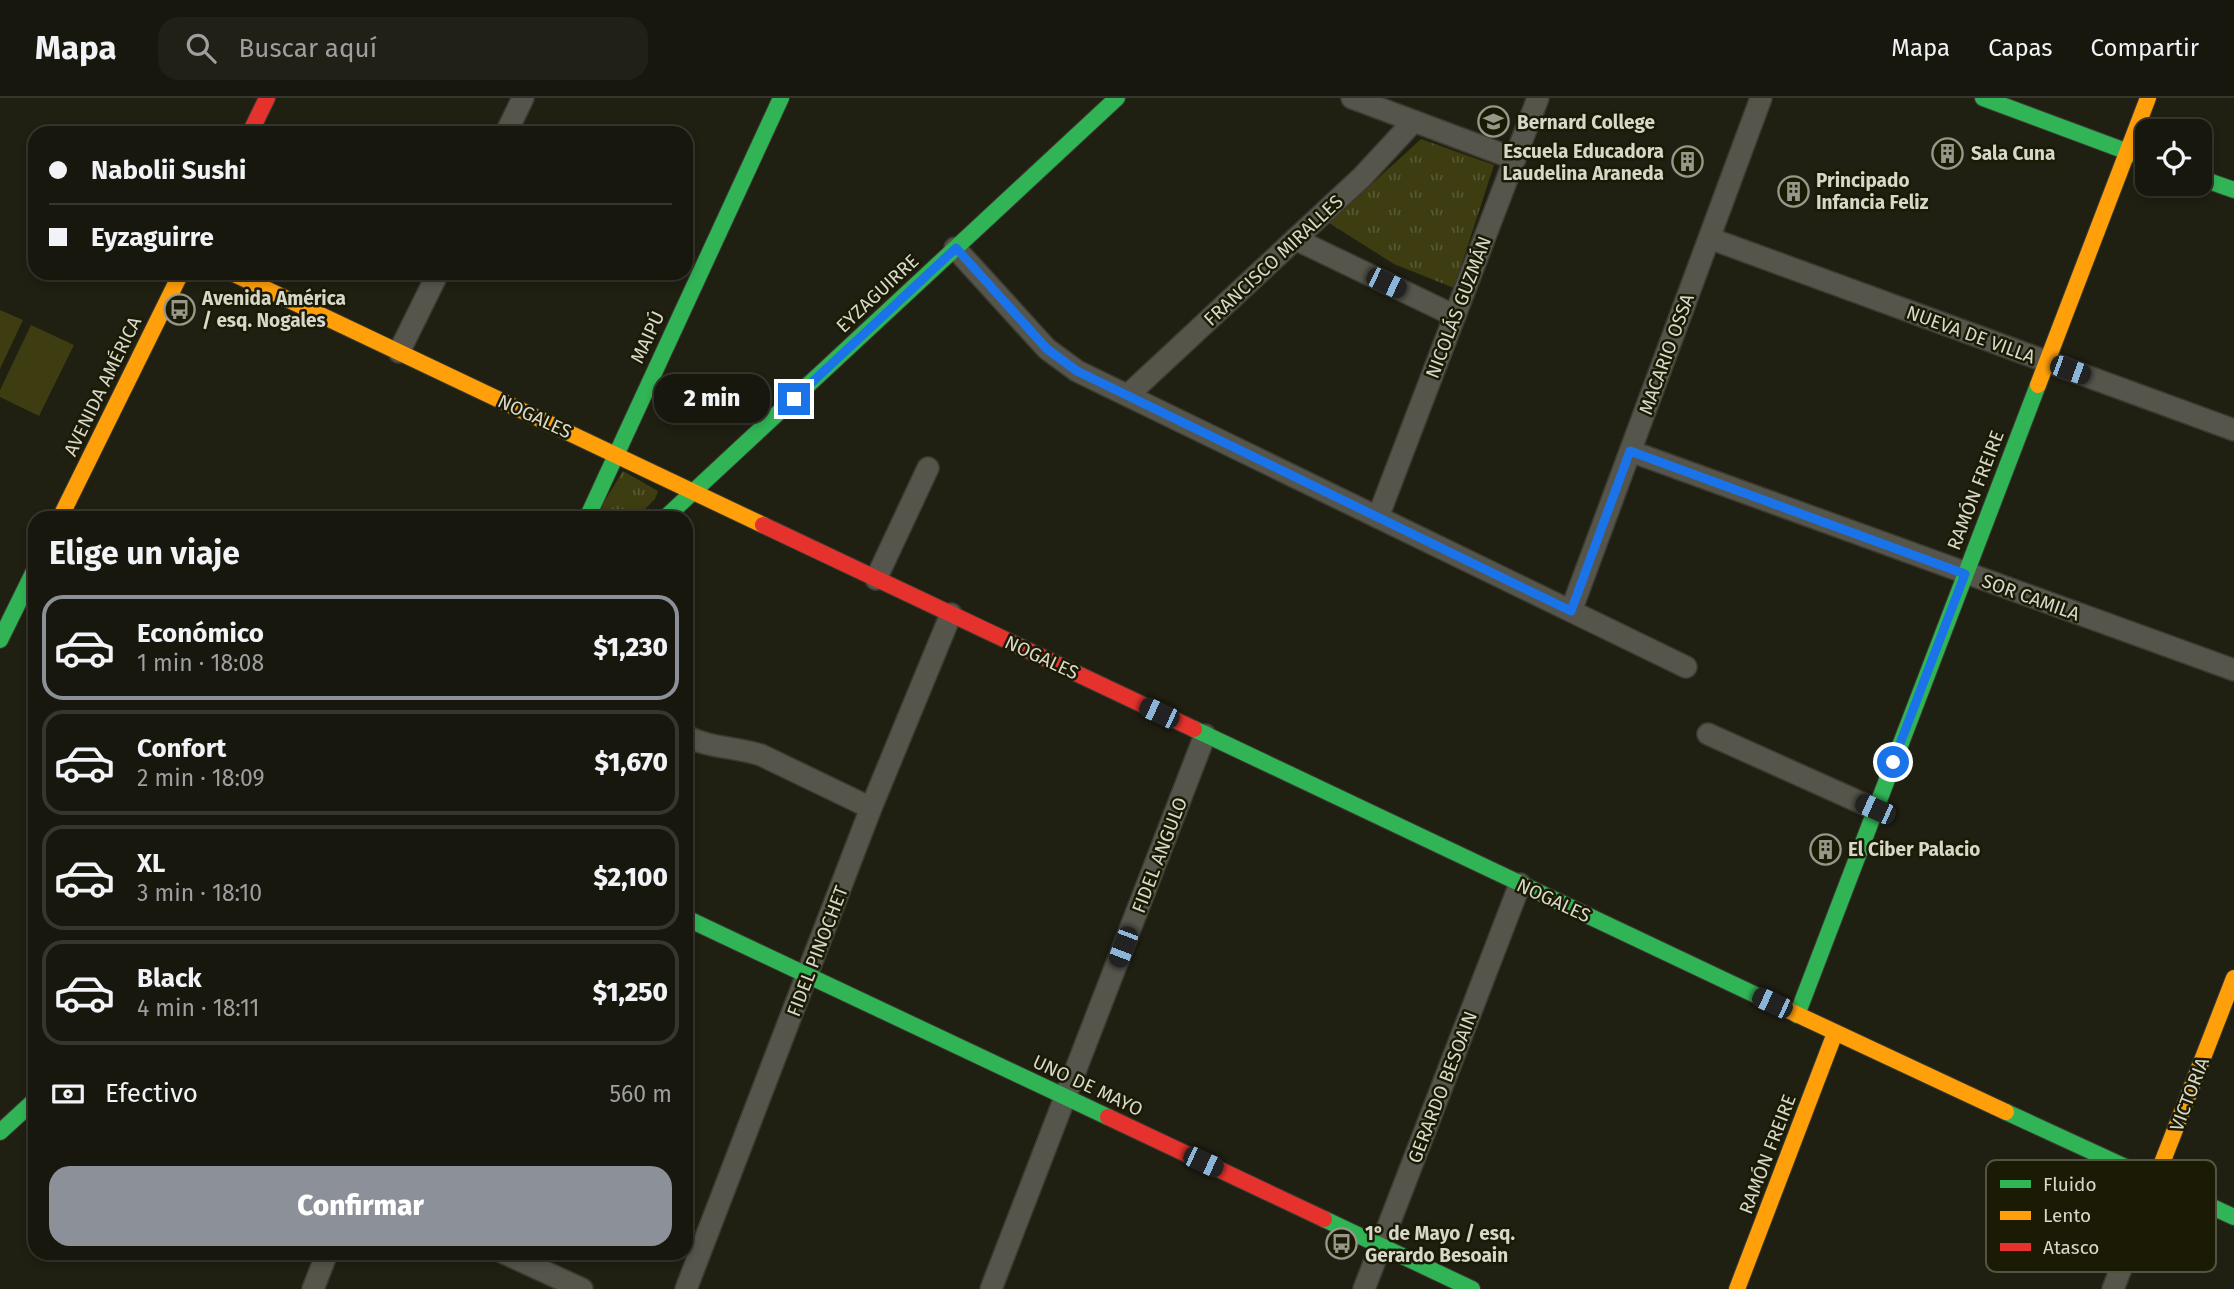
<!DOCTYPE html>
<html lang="es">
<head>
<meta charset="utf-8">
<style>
  body { margin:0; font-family:"Fira Sans",sans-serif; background:#202017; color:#f1f3f6; height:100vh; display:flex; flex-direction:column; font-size:26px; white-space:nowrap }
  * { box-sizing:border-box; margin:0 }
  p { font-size:23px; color:#9e9f9e }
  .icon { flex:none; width:38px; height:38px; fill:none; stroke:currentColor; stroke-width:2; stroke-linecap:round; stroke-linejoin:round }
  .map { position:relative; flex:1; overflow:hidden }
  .sheet { position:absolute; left:28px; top:413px; width:665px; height:749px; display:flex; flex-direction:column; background:#17170e; border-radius:21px; box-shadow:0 4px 10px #0003,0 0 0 2px #36362e }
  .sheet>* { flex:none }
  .guide { position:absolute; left:28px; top:28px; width:665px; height:154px; border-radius:21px; box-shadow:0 4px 10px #0003,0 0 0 2px #36362e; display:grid; align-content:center; height:154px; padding:0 21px; background:#17170e }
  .buttons { position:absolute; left:2135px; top:21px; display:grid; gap:14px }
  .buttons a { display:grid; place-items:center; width:77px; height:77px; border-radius:14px; background:#17170e; box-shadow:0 4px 10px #0003,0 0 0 2px #36362e; font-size:35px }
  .end { position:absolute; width:32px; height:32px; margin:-16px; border:9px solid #1a73e8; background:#fff; box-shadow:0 0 0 4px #fff }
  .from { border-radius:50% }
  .bubble { position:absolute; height:49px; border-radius:21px; background:#17170e; box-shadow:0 4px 10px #0003,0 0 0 2px #36362e; font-size:23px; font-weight:800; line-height:49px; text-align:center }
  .car { position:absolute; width:21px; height:42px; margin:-21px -10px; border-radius:9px; box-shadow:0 0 5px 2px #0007; background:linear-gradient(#222 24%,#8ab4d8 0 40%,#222 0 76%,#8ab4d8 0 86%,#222 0) }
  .guide b { display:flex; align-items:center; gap:24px; height:66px; font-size:26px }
  .guide b+b { border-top:2px solid #36362e }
  .guide i { width:18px; height:18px; background:#f1f3f6 }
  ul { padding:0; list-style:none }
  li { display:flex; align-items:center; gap:21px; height:105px; margin:0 14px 10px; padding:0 7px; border:4px solid #36362e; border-radius:21px }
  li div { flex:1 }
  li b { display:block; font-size:26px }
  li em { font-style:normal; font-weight:800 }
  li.active { border-color:#8c9099 }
  li>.icon { width:63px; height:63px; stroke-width:1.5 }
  h2 { padding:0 21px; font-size:32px; line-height:84px }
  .pay { display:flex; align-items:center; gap:18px; height:77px; padding:0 21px; font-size:26px }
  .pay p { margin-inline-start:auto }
  .action { display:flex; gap:14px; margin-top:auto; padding:14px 21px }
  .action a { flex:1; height:80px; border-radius:21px; background:#8c9099; color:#fff; font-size:28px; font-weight:800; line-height:80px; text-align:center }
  header { display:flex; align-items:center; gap:42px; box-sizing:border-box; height:98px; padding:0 35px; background:#17170e; border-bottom:2px solid #36362e }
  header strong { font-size:33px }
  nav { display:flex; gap:38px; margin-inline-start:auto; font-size:24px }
  .search { width:490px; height:63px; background:#202017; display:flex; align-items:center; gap:18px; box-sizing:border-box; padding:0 24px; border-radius:21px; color:#9e9f9e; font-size:26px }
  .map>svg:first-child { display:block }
  .green { fill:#3d3d11 }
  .park { fill:url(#park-tufts) }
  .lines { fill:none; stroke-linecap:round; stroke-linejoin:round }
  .street-casing { stroke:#3a3a31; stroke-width:24 }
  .fast-casing { stroke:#3a3a31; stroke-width:18 }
  .slow-casing { stroke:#3a3a31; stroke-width:18 }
  .jam-casing { stroke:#3a3a31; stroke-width:18 }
  .street { stroke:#55554b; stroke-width:21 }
  .fast { stroke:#30b455; stroke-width:16 }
  .slow { stroke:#ff9f0a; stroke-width:16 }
  .jam { stroke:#e5322d; stroke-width:16 }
  .route { stroke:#1a73e8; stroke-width:9 }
  .labels { text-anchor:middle; stroke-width:5; stroke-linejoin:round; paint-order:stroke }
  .poi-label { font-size:19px; font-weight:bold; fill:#d7d8ca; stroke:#1b1b05; text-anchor:start }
  .street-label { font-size:19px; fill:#d7d8ca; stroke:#1b1b05 }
  .key { fill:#1b1b05; stroke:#535440; stroke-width:2 }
  .key-label { font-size:19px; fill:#d7d8ca }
</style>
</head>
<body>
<header>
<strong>Mapa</strong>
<div class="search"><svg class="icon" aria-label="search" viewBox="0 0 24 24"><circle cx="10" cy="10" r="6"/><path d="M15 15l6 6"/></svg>Buscar aquí</div>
<nav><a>Mapa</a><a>Capas</a><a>Compartir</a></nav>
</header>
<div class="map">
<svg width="2234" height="1191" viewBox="0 0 2234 1191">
  <defs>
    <pattern id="park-tufts" width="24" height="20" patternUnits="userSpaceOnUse" patternTransform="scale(1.75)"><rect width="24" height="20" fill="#3d3d11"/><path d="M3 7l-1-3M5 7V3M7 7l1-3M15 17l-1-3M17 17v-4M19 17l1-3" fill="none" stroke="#585832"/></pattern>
  </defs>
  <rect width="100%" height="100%" fill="#1f1f12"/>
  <path class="green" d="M0,212L23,222L0,271Z
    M31,227L74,247L39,318L0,299V292Z"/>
  <path class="park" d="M1421,41L1494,67L1454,190L1394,166L1329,125Z
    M623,373L658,393L655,401L636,420H594Z"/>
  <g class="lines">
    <defs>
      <path id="street" d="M1352,0L1515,61
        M506,35L523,0
        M1709,140L2234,332
        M1295,141L1455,218
        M955,150L1047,251L1077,273L1686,569
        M399,254L438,175
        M1128,297L1362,79L1414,23
        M1630,353L2234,572
        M1378,419L1538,0
        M876,481L928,370
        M1571,513L1761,0
        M1708,636L1875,711
        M686,638C709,650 736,649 761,657L871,710
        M504,1155L582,1191
        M313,1191L327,1155
        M686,1191L871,710L951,516
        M991,1191L1205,637
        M1364,1191L1520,786
        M2113,1191L2155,1083"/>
      <path id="fast" d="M1983,0L2147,61
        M2200,80L2234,92
        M587,420L781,0
        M665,420L1117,0
        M0,542L35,471
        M1194,631L1762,900
        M686,820L1108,1019
        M1797,917L2038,287
        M2006,1014L2234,1119
        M0,1034L35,1002
        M1324,1121L1472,1191"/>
      <path id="slow" d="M232,175L763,427
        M2038,287L2148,0
        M60,420L181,175
        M1762,900L2006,1014
        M2155,1083L2234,880
        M1737,1191L1835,935"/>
      <path id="jam" d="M250,35L267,0
        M763,427L1194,631
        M1108,1019L1324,1121"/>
    </defs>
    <use href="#street" class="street-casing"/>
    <use href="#fast" class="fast-casing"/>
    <use href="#slow" class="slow-casing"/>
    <use href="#jam" class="jam-casing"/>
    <use href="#street" class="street"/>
    <use href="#fast" class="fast"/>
    <use href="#slow" class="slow"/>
    <use href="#jam" class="jam"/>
  </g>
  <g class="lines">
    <path class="route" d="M794,301L956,150L1047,251L1077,273L1571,513L1630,353L1965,476L1893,664"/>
  </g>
  <defs>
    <symbol id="school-ring" viewBox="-11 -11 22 22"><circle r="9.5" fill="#1b1b05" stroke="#97978a" stroke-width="1.5"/><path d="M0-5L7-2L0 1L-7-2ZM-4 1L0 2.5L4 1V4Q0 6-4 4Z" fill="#97978a"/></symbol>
    <symbol id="building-ring" viewBox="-11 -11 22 22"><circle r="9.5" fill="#1b1b05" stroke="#97978a" stroke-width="1.5"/><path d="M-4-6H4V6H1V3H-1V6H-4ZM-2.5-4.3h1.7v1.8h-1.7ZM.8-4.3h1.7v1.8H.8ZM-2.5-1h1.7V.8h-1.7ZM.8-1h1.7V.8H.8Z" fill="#97978a"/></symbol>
    <symbol id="bus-ring" viewBox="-11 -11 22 22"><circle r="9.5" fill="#1b1b05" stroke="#97978a" stroke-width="1.5"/><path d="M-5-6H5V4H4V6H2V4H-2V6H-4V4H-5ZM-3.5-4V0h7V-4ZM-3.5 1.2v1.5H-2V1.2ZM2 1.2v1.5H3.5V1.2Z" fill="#97978a"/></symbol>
  </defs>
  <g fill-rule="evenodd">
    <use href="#school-ring" x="1476" y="6" width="35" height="35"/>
    <use href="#building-ring" x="1930" y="38" width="35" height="35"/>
    <use href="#building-ring" x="1670" y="46" width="35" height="35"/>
    <use href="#building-ring" x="1776" y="76" width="35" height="35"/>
    <use href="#bus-ring" x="162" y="194" width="35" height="35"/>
    <use href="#building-ring" x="1808" y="734" width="35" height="35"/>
    <use href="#bus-ring" x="1324" y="1128" width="35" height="35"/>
  </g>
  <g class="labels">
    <g class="poi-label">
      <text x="1517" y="31">Bernard College</text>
      <text x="1664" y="60" text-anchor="end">Escuela Educadora<tspan x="1664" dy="22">Laudelina Araneda</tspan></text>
      <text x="1971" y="62">Sala Cuna</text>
      <text x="1816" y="89">Principado<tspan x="1816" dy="22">Infancia Feliz</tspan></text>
      <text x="202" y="207">Avenida América<tspan x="202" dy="22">/ esq. Nogales</tspan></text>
      <text x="1848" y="758">El Ciber Palacio</text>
      <text x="1365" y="1142">1° de Mayo / esq.<tspan x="1365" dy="22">Gerardo Besoain</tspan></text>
    </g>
    <g class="street-label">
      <text transform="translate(1273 162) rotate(-43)" y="7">FRANCISCO MIRALLES</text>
      <text transform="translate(877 195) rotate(-43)" y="7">EYZAGUIRRE</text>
      <text transform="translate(1458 209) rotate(-69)" y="7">NICOLÁS GUZMÁN</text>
      <text transform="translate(1971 236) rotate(20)" y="7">NUEVA DE VILLA</text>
      <text transform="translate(647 239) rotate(-65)" y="7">MAIPÚ</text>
      <text transform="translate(1666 256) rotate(-70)" y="7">MACARIO OSSA</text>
      <text transform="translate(102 288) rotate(-64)" y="7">AVENIDA AMÉRICA</text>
      <text transform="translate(535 318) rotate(25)" y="7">NOGALES</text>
      <text transform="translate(1975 392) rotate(-69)" y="7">RAMÓN FREIRE</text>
      <text transform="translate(2031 499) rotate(20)" y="7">SOR CAMILA</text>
      <text transform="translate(1042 559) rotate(25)" y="7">NOGALES</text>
      <text transform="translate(1159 757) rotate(-69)" y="7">FIDEL ANGULO</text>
      <text transform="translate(1554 802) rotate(25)" y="7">NOGALES</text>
      <text transform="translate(817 853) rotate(-69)" y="7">FIDEL PINOCHET</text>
      <text transform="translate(1088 987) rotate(25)" y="7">UNO DE MAYO</text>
      <text transform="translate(1442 989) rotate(-69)" y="7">GERARDO BESOAIN</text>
      <text transform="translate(2189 996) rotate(-69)" y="7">VICTORIA</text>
      <text transform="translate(1767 1056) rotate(-69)" y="7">RAMÓN FREIRE</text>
    </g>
  </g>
  <rect x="1986" y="1062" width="230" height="112" rx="10" class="key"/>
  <rect x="2000" y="1082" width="31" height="8" fill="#30b455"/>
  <rect x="2000" y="1113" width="31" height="9" fill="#ff9f0a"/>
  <rect x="2000" y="1145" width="31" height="8" fill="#e5322d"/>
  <g class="key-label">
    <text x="2043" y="1093">Fluido</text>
    <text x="2043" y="1124">Lento</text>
    <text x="2043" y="1156">Atasco</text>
  </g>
</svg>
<div class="buttons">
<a><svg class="icon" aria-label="locate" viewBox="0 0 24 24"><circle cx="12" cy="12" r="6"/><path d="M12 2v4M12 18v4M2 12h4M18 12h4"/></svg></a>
</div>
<i class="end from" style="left:1893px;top:664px"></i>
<i class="end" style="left:794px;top:301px"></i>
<div class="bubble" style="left:654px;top:276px;width:116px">2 min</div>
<i class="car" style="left:1386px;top:185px;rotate:116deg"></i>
<i class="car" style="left:2070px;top:272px;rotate:110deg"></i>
<i class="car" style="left:1159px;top:615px;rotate:295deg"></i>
<i class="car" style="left:1875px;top:711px;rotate:294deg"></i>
<i class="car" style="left:1123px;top:849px;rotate:201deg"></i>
<i class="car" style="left:1772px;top:905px;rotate:295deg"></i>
<i class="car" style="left:1203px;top:1064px;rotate:115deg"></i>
<div class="guide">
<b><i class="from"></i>Nabolii Sushi</b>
<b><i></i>Eyzaguirre</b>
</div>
<section class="sheet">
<h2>Elige un viaje</h2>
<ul>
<li class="active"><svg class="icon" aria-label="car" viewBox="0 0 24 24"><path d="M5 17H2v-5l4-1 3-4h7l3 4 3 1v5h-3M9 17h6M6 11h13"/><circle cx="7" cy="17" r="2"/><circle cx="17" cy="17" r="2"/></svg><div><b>Económico</b><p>1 min · 18:08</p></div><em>$1,230</em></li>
<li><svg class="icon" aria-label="car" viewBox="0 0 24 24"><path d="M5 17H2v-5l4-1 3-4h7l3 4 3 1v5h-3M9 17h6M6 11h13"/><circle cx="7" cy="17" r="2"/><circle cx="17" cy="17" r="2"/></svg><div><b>Confort</b><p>2 min · 18:09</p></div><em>$1,670</em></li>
<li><svg class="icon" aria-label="car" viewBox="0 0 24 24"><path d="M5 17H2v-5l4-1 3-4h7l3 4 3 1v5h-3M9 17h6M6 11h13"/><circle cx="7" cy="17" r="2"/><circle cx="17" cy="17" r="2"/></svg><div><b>XL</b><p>3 min · 18:10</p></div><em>$2,100</em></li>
<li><svg class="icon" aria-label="car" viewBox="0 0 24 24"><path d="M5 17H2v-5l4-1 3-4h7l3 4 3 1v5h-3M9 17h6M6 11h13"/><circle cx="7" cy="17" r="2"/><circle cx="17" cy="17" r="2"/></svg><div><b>Black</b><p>4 min · 18:11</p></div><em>$1,250</em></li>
</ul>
<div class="pay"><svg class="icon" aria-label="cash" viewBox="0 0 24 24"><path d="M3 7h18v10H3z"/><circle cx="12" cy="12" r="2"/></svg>Efectivo<p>560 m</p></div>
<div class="action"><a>Confirmar</a></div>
</section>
</div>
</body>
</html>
